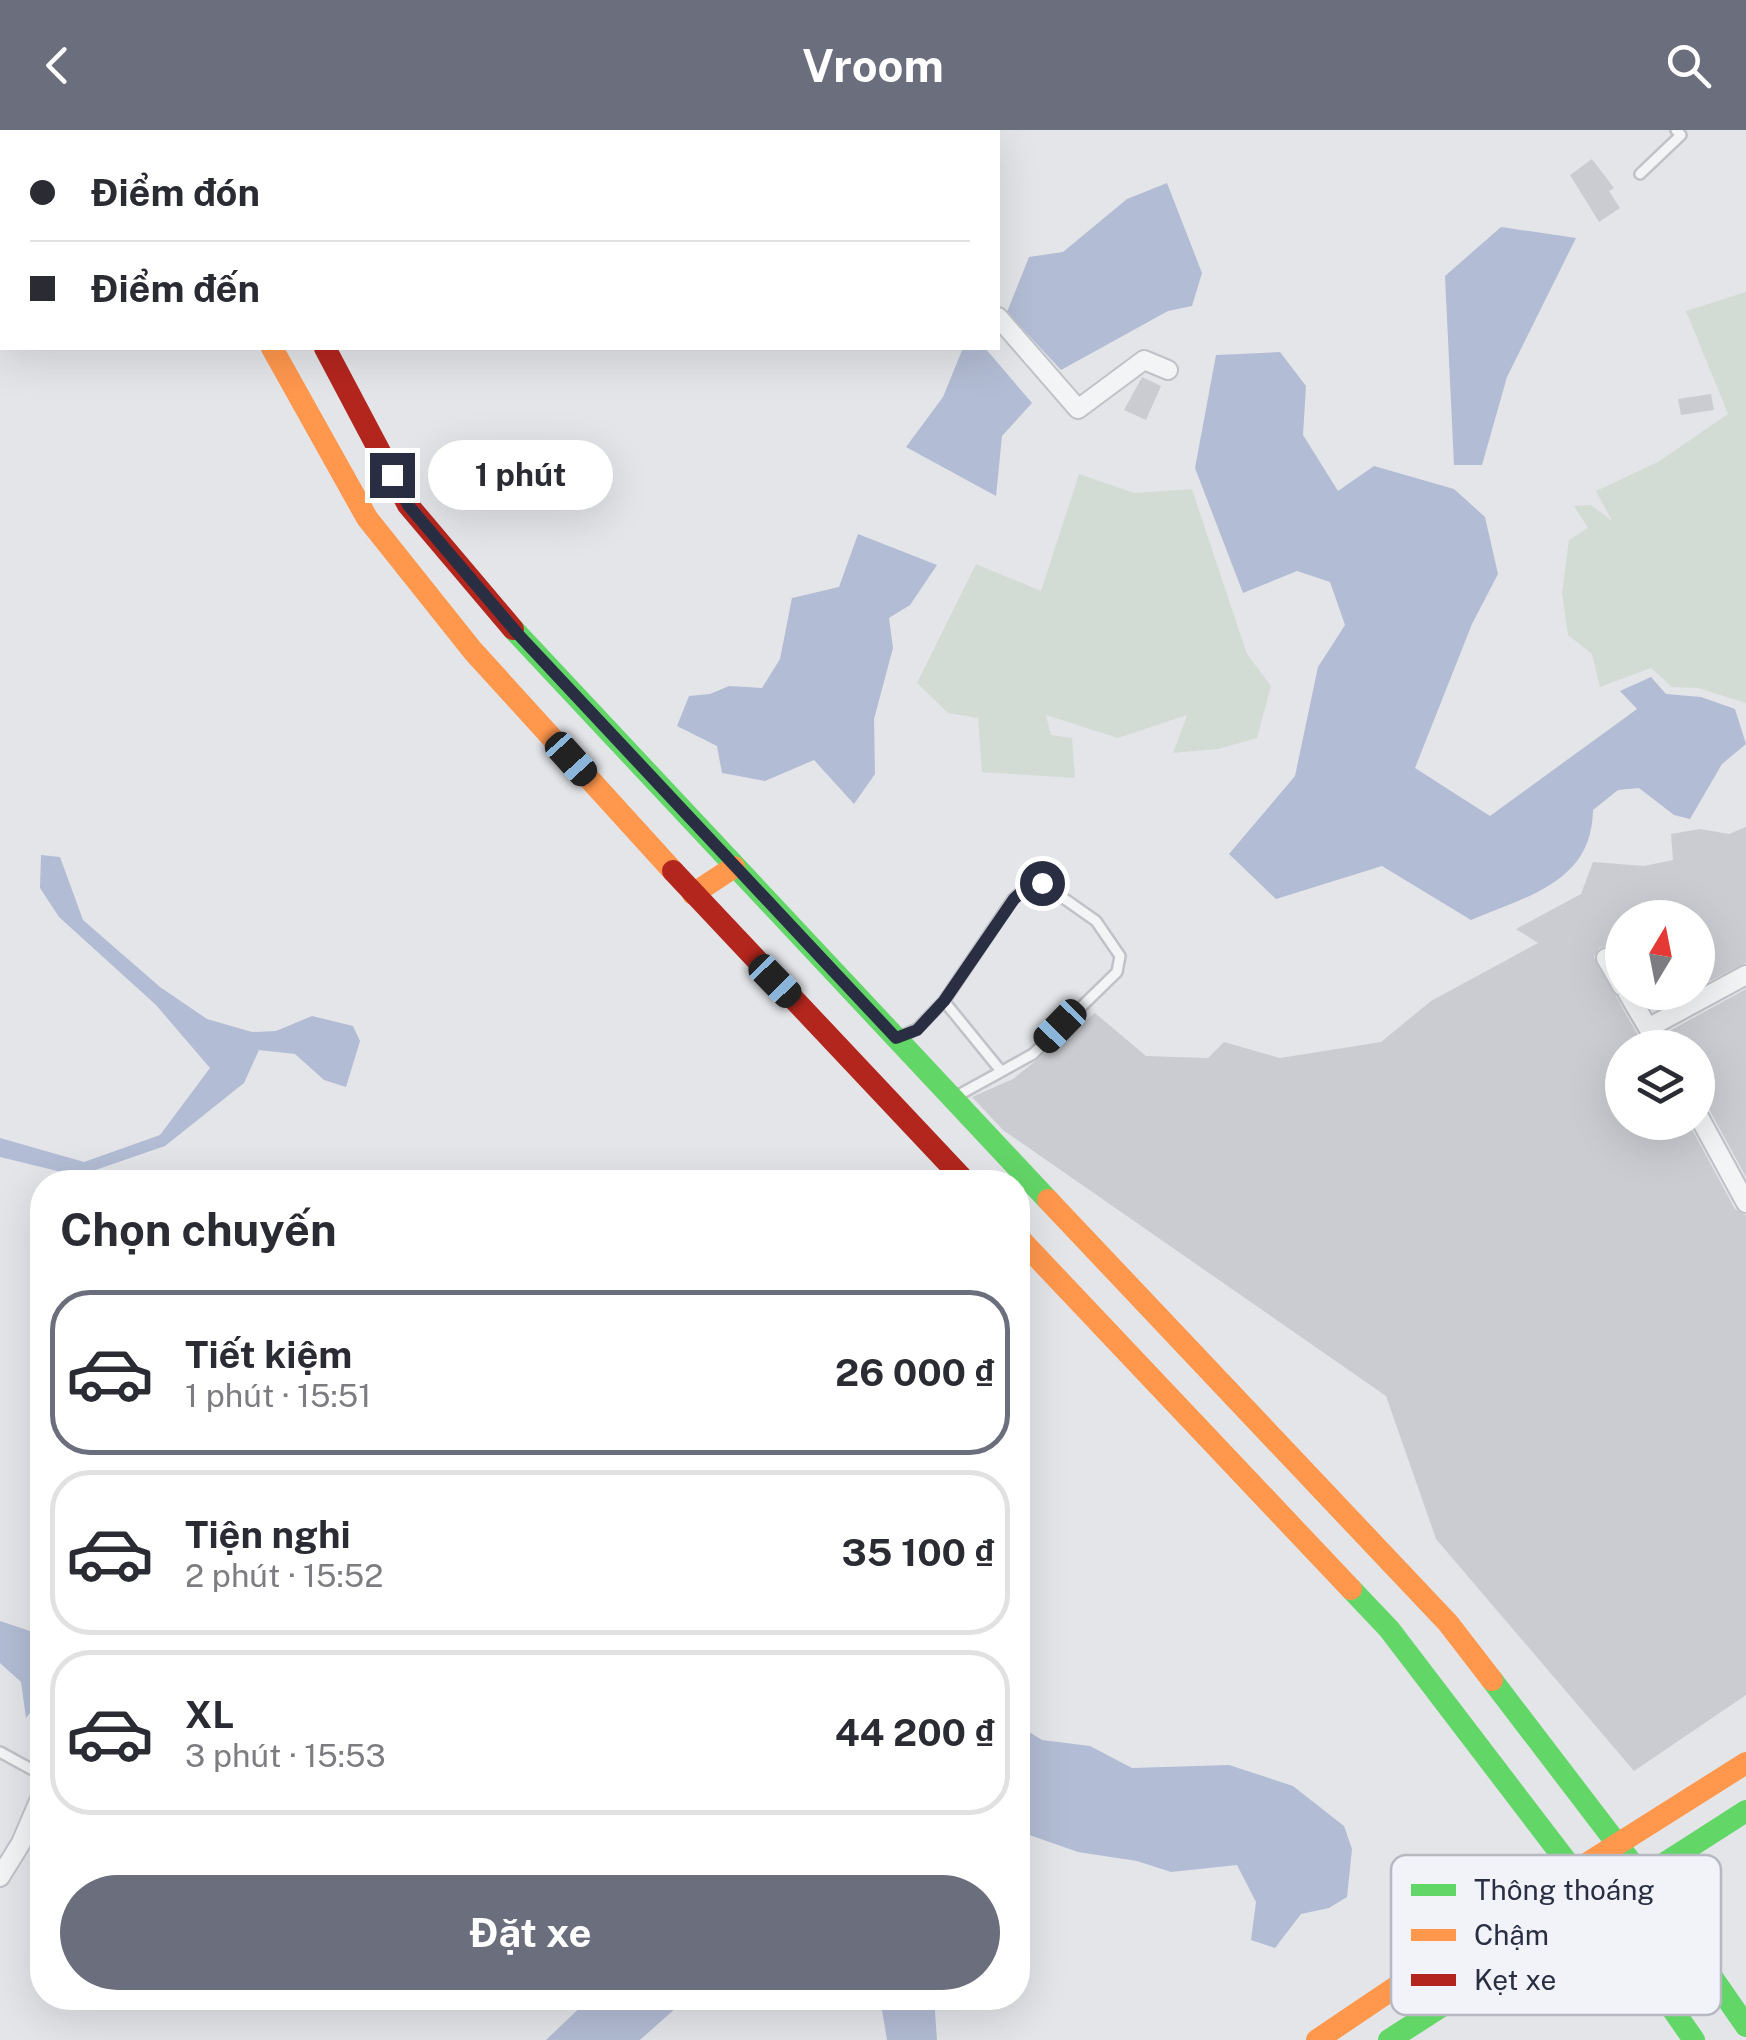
<!DOCTYPE html>
<html lang="vi">
<head>
<meta charset="utf-8">
<style>
  body { margin:0; font-family:"Public Sans",sans-serif; background:#f7f7f7; color:#2b2b33; height:100vh; display:flex; flex-direction:column; font-size:38px; white-space:nowrap }
  * { box-sizing:border-box; margin:0 }
  p { font-size:32px; color:#7c7c81 }
  .icon { flex:none; width:55px; height:55px; fill:none; stroke:currentColor; stroke-width:2; stroke-linecap:round; stroke-linejoin:round }
  .map { position:relative; flex:1; overflow:hidden }
  .sheet { position:absolute; left:30px; top:1040px; width:1000px; height:840px; display:flex; flex-direction:column; background:#fff; border-radius:40px; box-shadow:0 10px 40px #0002 }
  .sheet>* { flex:none }
  .hud { position:absolute; left:0px; top:0px; width:1000px; height:220px; box-shadow:0 10px 40px #0002; display:grid; align-content:center; height:220px; padding:0 30px; background:#fff }
  .needle { width:65px; rotate:10deg }
  .tools { position:absolute; left:1605px; top:770px; display:grid; gap:20px }
  .tools a { display:grid; place-items:center; width:110px; height:110px; border-radius:50%; background:#fff; box-shadow:0 10px 40px #0002; font-size:50px }
  .end { position:absolute; width:45px; height:45px; margin:-22px; border:12px solid #2a2e43; background:#fff; box-shadow:0 0 0 5px #fff }
  .from { border-radius:50% }
  .bubble { position:absolute; height:70px; border-radius:35px; background:#fff; box-shadow:0 10px 40px #0002; font-size:32px; font-weight:700; line-height:70px; text-align:center }
  .car { position:absolute; width:30px; height:60px; margin:-30px -15px; border-radius:12px; box-shadow:0 0 8px 2px #0007; background:linear-gradient(#222 24%,#8ab4d8 0 40%,#222 0 76%,#8ab4d8 0 86%,#222 0) }
  .hud b { display:flex; align-items:center; gap:35px; height:95px; font-size:38px }
  .hud b+b { border-top:2px solid #e1e1e2 }
  .hud i { width:25px; height:25px; background:#2b2b33 }
  ul { padding:0; list-style:none }
  li { display:flex; align-items:center; gap:30px; height:165px; margin:0 20px 15px; padding:0 10px; border:5px solid #e1e1e2; border-radius:40px }
  li div { flex:1 }
  li b { display:block; font-size:38px }
  li em { font-style:normal; font-weight:700 }
  li.active { border-color:#6b6e7d }
  li>.icon { width:90px; height:90px; stroke-width:1.5 }
  h2 { padding:0 30px; font-size:45px; line-height:120px }
  .primary-button { display:flex; gap:20px; margin-top:auto; padding:20px 30px }
  .primary-button a { flex:1; height:115px; border-radius:60px; background:#6b6e7d; color:#fff; font-size:40px; font-weight:700; line-height:115px; text-align:center }
  header { display:flex; justify-content:space-between; align-items:center; height:130px; padding:0 30px; background:#6b6e7d; color:#fff; font-size:45px; font-weight:700 }
  .map>svg:first-child { display:block }
  .green { fill:#d2dcd4 }
  .water { fill:#b2bcd4 }
  .building { fill:#cbccd1 }
  .lines { fill:none; stroke-linecap:round; stroke-linejoin:round }
  .lane-casing { stroke:#c1c2c7; stroke-width:14 }
  .street-casing { stroke:#c1c2c7; stroke-width:22 }
  .lane { stroke:#f3f4f6; stroke-width:9 }
  .street { stroke:#f3f4f6; stroke-width:18 }
  .fast { stroke:#63d668; stroke-width:22 }
  .slow { stroke:#ff974d; stroke-width:22 }
  .jam { stroke:#b3261e; stroke-width:22 }
  .route { stroke:#2a2e43; stroke-width:12 }
  .key { fill:#f2f3f8; stroke:#b6b8c2; stroke-width:2.5 }
  .key-label { font-size:28px; fill:#2a2e43 }
</style>
</head>
<body>
<header><svg class="icon" aria-label="back" viewBox="0 0 24 24"><path d="M15 5l-7 7 7 7"/></svg>Vroom<svg class="icon" aria-label="search" viewBox="0 0 24 24"><circle cx="10" cy="10" r="6"/><path d="M15 15l6 6"/></svg></header>
<div class="map">
<svg width="1746" height="1910" viewBox="0 0 1746 1910">
  <rect width="100%" height="100%" fill="#e4e5e9"/>
  <path class="green" d="M1746,162V573L1698,558L1672,557L1651,538L1600,557L1592,524L1568,505L1562,463L1569,410L1588,398L1574,376L1591,375L1612,391L1596,361L1658,332L1728,284L1686,181Z
    M1079,344L1134,363L1192,359L1247,524L1271,556L1257,608L1218,619L1173,623L1187,585L1118,608L1046,585L1051,605L1072,608L1075,648L982,642L978,588L948,583L917,553L976,434L1041,461Z"/>
  <path class="water" d="M1167,53L1202,143L1192,176L1168,181L1061,240L1007,182L1029,127L1063,122L1127,69Z
    M1501,97L1576,108L1507,247L1482,335H1454L1445,146Z
    M963,218H985L1032,273L1002,306L996,366L906,317L943,267Z
    M1280,222L1306,256L1303,305L1338,361L1374,336L1454,359L1485,387L1498,444L1472,494L1415,638L1490,686L1637,579L1620,561L1651,547L1666,564L1701,567L1735,579L1746,614L1722,634L1690,689L1674,685L1639,658L1618,660L1593,680C1592,752 1528,766 1471,790L1382,736L1276,769L1229,724L1295,646L1318,537L1345,495L1330,452L1297,441L1243,463L1195,338L1216,225Z
    M858,404L937,435L910,475L889,488L893,518L874,589L875,644L854,674L814,630L765,651L722,643L717,616L677,596L689,566L710,564L729,556L762,558L780,529L792,468L839,457Z
    M41,725L60,727L83,790L160,857L207,889L252,902L276,901L312,886L353,896L360,911L346,957L324,950L295,924L259,920L244,953L165,1016L78,1046L0,1027V1008L84,1032L160,1005L210,938L156,875L59,787L40,758Z
    M0,1491L42,1505V1568L26,1588L21,1552L0,1533Z
    M1018,1595L1042,1610L1090,1616L1132,1638L1229,1635L1293,1656L1344,1696L1352,1719L1347,1767L1329,1778L1301,1784L1275,1818L1251,1810L1256,1772L1237,1735L1171,1742L1137,1731L1078,1722L1018,1701Z
    M590,1868H687L640,1910H546Z
    M880,1868H934L937,1910H887Z"/>
  <path class="building" d="M1592,29L1614,58L1609,61L1620,78L1599,92L1570,45Z
    M1142,247L1161,256L1146,290L1124,280Z
    M1711,264L1714,280L1681,285L1678,269Z
    M1746,697V833L1698,857V788H1622V832L1607,816L1599,818L1594,827L1645,918H1622V992H1688L1735,1079L1746,1085V1565L1634,1641L1436,1409L1386,1266L1003,1000L972,967L1013,949L1095,883L1146,926L1208,928L1224,912L1280,928L1381,912L1431,871L1538,813L1516,799L1581,764L1593,732L1644,736L1673,730L1671,704L1700,699L1729,704Z
    M1746,859V1047L1709,979L1698,973V918H1672L1666,903Z"/>
  <g class="lines">
    <defs>
      <path id="lane" d="M1640,44L1681,5L1676,0
        M944,871L1001,941
        M897,908L917,899L944,871L1013,769L1028,756L1042,753L1096,791L1120,826L1117,842L1033,924L955,967
        M0,1622L42,1645"/>
      <path id="street" d="M22,0V2
        M902,2L904,0
        M0,36L2,33
        M0,142L2,145
        M998,187L1078,279L1144,230L1168,240
        M1606,828L1622,856
        M1627,862L1660,918
        M1648,898L1746,845
        M1698,985L1746,1073
        M0,1747L21,1713L42,1664"/>
    </defs>
    <use href="#lane" class="lane-casing"/>
    <use href="#street" class="street-casing"/>
    <use href="#lane" class="lane"/>
    <use href="#street" class="street"/>
    <path class="fast" d="M227,0L228,2
      M513,499L1048,1070
      M1351,1459L1389,1499L1599,1774L1694,1910
      M1492,1550L1644,1749L1746,1896
      M1389,1910L1746,1681"/>
    <path class="slow" d="M272,218L367,388L473,521L673,741
      M693,764L734,737
      M1048,1070L1448,1493L1492,1550
      M1018,1107L1351,1459
      M1317,1910L1458,1815L1746,1633"/>
    <path class="jam" d="M184,0L185,2
      M325,218L408,375L513,499
      M673,741L966,1052"/>
  </g>
  <g class="lines">
    <path class="route" d="M392,345L408,375L517,503L896,908L917,900L944,871L1014,769L1028,756L1042,753"/>
  </g>
  <rect x="1391" y="1725" width="330" height="160" rx="15" class="key"/>
  <rect x="1411" y="1754" width="45" height="12" fill="#63d668"/>
  <rect x="1411" y="1799" width="45" height="12" fill="#ff974d"/>
  <rect x="1411" y="1844" width="45" height="12" fill="#b3261e"/>
  <g class="key-label">
    <text x="1474" y="1770">Thông thoáng</text>
    <text x="1474" y="1815">Chậm</text>
    <text x="1474" y="1860">Kẹt xe</text>
  </g>
</svg>
<div class="tools">
<a><svg class="needle" viewBox="-14 -14 28 28"><path d="M0-13l5 13h-10z" fill="#e53935"/><path d="M0 13l5-13h-10z" fill="#7c7c81"/></svg></a>
<a><svg class="icon" aria-label="layers" viewBox="0 0 24 24"><path d="M12 4l9 5-9 5-9-5zM3 14l9 5 9-5"/></svg></a>
</div>
<i class="end from" style="left:1042px;top:753px"></i>
<i class="end" style="left:392px;top:345px"></i>
<div class="bubble" style="left:428px;top:310px;width:185px">1 phút</div>
<i class="car" style="left:571px;top:629px;rotate:138deg"></i>
<i class="car" style="left:775px;top:851px;rotate:136deg"></i>
<i class="car" style="left:1060px;top:896px;rotate:224deg"></i>
<div class="hud">
<b><i class="from"></i>Điểm đón</b>
<b><i></i>Điểm đến</b>
</div>
<section class="sheet">
<h2>Chọn chuyến</h2>
<ul>
<li class="active"><svg class="icon" aria-label="car" viewBox="0 0 24 24"><path d="M5 17H2v-5l4-1 3-4h7l3 4 3 1v5h-3M9 17h6M6 11h13"/><circle cx="7" cy="17" r="2"/><circle cx="17" cy="17" r="2"/></svg><div><b>Tiết kiệm</b><p>1 phút · 15:51</p></div><em>26 000 ₫</em></li>
<li><svg class="icon" aria-label="car" viewBox="0 0 24 24"><path d="M5 17H2v-5l4-1 3-4h7l3 4 3 1v5h-3M9 17h6M6 11h13"/><circle cx="7" cy="17" r="2"/><circle cx="17" cy="17" r="2"/></svg><div><b>Tiện nghi</b><p>2 phút · 15:52</p></div><em>35 100 ₫</em></li>
<li><svg class="icon" aria-label="car" viewBox="0 0 24 24"><path d="M5 17H2v-5l4-1 3-4h7l3 4 3 1v5h-3M9 17h6M6 11h13"/><circle cx="7" cy="17" r="2"/><circle cx="17" cy="17" r="2"/></svg><div><b>XL</b><p>3 phút · 15:53</p></div><em>44 200 ₫</em></li>
</ul>
<div class="primary-button"><a>Đặt xe</a></div>
</section>
</div>
</body>
</html>
